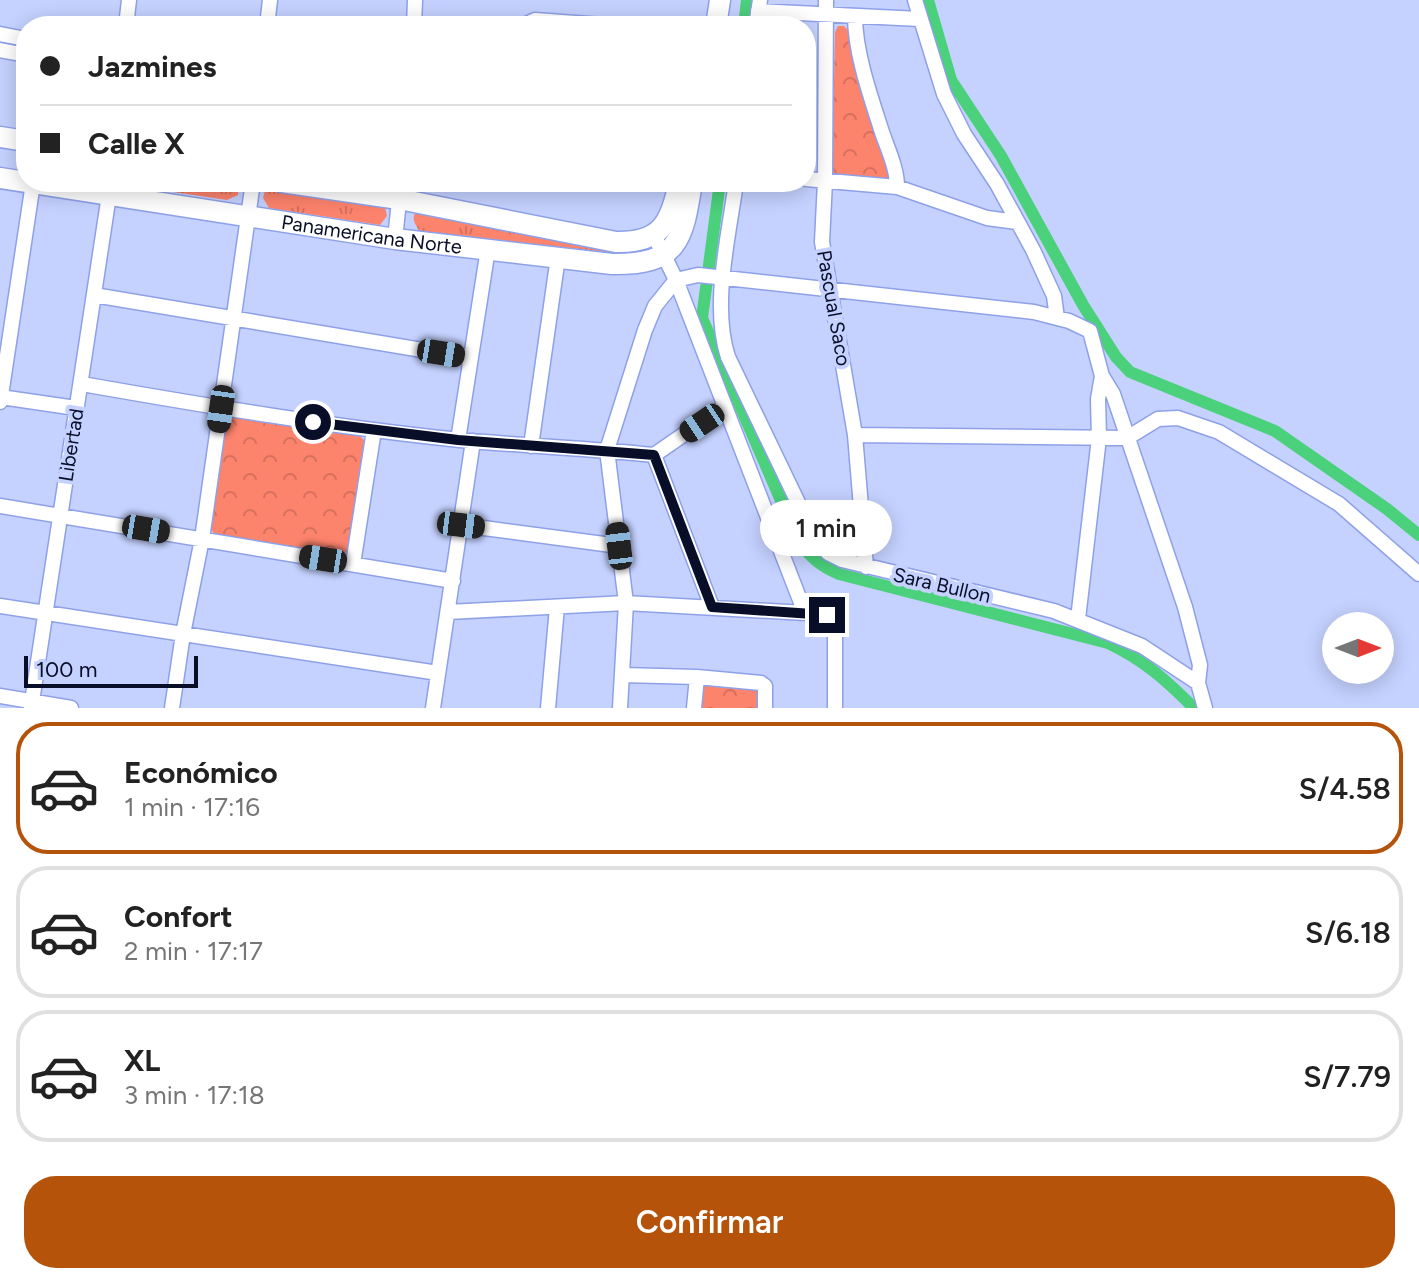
<!DOCTYPE html>
<html lang="es">
<head>
<meta charset="utf-8">
<style>
  body { margin:0; font-family:Figtree,sans-serif; background:#f2f2f2; color:#222; height:100vh; display:flex; flex-direction:column; font-size:30px; white-space:nowrap }
  * { box-sizing:border-box; margin:0 }
  p { font-size:26px; color:#767676 }
  .icon { flex:none; width:44px; height:44px; fill:none; stroke:currentColor; stroke-width:2; stroke-linecap:round; stroke-linejoin:round }
  .map { position:relative; height:708px; overflow:hidden }
  .side { display:flex; flex-direction:column; background:#fff; flex:1 }
  .side>* { flex:none }
  .top-card { position:absolute; left:16px; top:16px; width:800px; height:176px; border-radius:32px; box-shadow:0 4px 20px #0003; display:grid; align-content:center; height:176px; padding:0 24px; background:#fff }
  .needle { width:52px; rotate:90deg }
  .fabs { position:absolute; left:1322px; top:612px; display:grid; gap:16px }
  .fabs a { display:grid; place-items:center; width:72px; height:72px; border-radius:50%; background:#fff; box-shadow:0 4px 20px #0003; font-size:40px }
  .scale { position:absolute; left:24px; bottom:20px; width:174px; box-sizing:border-box; padding-left:8px; border:4px solid #090e28; border-top:0; font-size:22px; line-height:28px; white-space:nowrap; color:#090e28; -webkit-text-stroke:6px #c5d2ff; paint-order:stroke }
  .end { position:absolute; width:36px; height:36px; margin:-18px; border:10px solid #090e28; background:#fff; box-shadow:0 0 0 4px #fff }
  .from { border-radius:50% }
  .bubble { position:absolute; height:56px; border-radius:28px; background:#fff; box-shadow:0 4px 20px #0003; font-size:26px; font-weight:600; line-height:56px; text-align:center }
  .car { position:absolute; width:24px; height:48px; margin:-24px -12px; border-radius:10px; box-shadow:0 0 6px 2px #0007; background:linear-gradient(#222 24%,#8ab4d8 0 40%,#222 0 76%,#8ab4d8 0 86%,#222 0) }
  .top-card b { display:flex; align-items:center; gap:28px; height:76px; font-size:30px }
  .top-card b+b { border-top:2px solid #e0e0e0 }
  .top-card i { width:20px; height:20px; background:#222 }
  ul { padding:14px 0 0; list-style:none }
  li { display:flex; align-items:center; gap:24px; height:132px; margin:0 16px 12px; padding:0 8px; border:4px solid #e0e0e0; border-radius:32px }
  li div { flex:1 }
  li b { display:block; font-size:30px }
  li em { font-style:normal; font-weight:600 }
  li.active { border-color:#b45309 }
  li>.icon { width:72px; height:72px; stroke-width:1.5 }
  .button { display:flex; gap:16px; margin-top:auto; padding:16px 24px }
  .button a { flex:1; height:92px; border-radius:32px; background:#b45309; color:#fff; font-size:32px; font-weight:600; line-height:92px; text-align:center }
  .map>svg:first-child { display:block }
  .grass { fill:url(#grass-tufts) }
  .forest { fill:url(#forest-crowns) }
  .lines { fill:none; stroke-linecap:round; stroke-linejoin:round }
  .canal { stroke:#4bd07b; stroke-width:12 }
  .minor-casing { stroke:#8ea1e8; stroke-width:17 }
  .highway-casing { stroke:#8ea1e8; stroke-width:23 }
  .minor { stroke:#fff; stroke-width:14 }
  .highway { stroke:#fff; stroke-width:20 }
  .route { stroke:#090e28; stroke-width:10 }
  .labels { text-anchor:middle; stroke-width:8; stroke-linejoin:round; paint-order:stroke }
  .street-label { font-size:20px; fill:#090e28; stroke:#c5d2ff }
</style>
</head>
<body>
<div class="map">
<svg width="1419" height="708" viewBox="0 0 1419 708">
  <defs>
    <pattern id="grass-tufts" width="24" height="20" patternUnits="userSpaceOnUse" patternTransform="scale(2)"><rect width="24" height="20" fill="#fc836c"/><path d="M3 7l-1-3M5 7V3M7 7l1-3M15 17l-1-3M17 17v-4M19 17l1-3" fill="none" stroke="#d7705e"/></pattern>
    <pattern id="forest-crowns" width="20" height="18" patternUnits="userSpaceOnUse" patternTransform="scale(2)"><rect width="20" height="18" fill="#fc836c"/><path d="M2 6a3 3 0 1 1 6 0M12 15a3 3 0 1 1 6 0" fill="none" stroke="#d7705e"/></pattern>
  </defs>
  <rect width="100%" height="100%" fill="#c5d2ff"/>
  <path class="grass" d="M125,182H238V195L227,200L127,185Z
    M272,185L384,203L387,216L380,225L269,208L263,198L265,190Z
    M416,211L616,246L615,253L419,231C415,222 411,220 416,211Z"/>
  <path class="forest" d="M838,26H844L849,31L892,181L834,176L832,174L835,32Z
    M234,415L354,431L364,440L349,551L337,558L217,537L207,525L223,423Z
    M700,684L758,688V708H699Z"/>
  <g class="lines">
    <path class="canal" d="M928,0L951,80L1001,156L1083,305L1116,357L1130,372L1275,431L1387,509L1419,535
      M744,26L747,0
      M720,182L702,318L799,542C811,558 821,566 839,574L1108,643C1143,659 1167,681 1194,708"/>
    <defs>
      <path id="minor" d="M826,0L825,181L822,242L855,435L866,567
        M915,0L944,94L964,134L997,184L1033,250L1054,296L1057,318
        M758,11L920,19
        M855,16C855,51 869,92 880,126C886,146 897,166 897,187
        M126,26L129,0
        M267,26L270,0
        M414,26L415,0
        M522,26L535,20L616,26
        M756,26L760,0
        M0,34L26,39
        M0,50L26,55
        M806,179L897,187L987,218L1017,222
        M736,182C729,236 711,305 728,357L816,540L828,553L842,560L1054,611L1142,646L1198,683
        M654,235L676,280L805,613
        M395,239L401,182
        M94,295L470,358
        M82,384C207,406 333,427 460,440C525,446 589,448 654,455
        M0,397L76,408
        M0,402L33,183
        M855,435L1127,438L1158,419L1178,418L1219,432L1339,504L1419,574
        M458,440L488,249
        M531,446L558,257
        M654,455L712,607
        M654,455L725,406
        M0,506L453,581
        M461,525L619,546
        M353,564L374,430
        M0,606L438,673
        M448,612L626,603L823,614L831,618L835,627V708
        M1078,619L1099,438L1098,399L1102,376
        M623,675L697,677L761,683L765,686V708
        M0,696L71,708
        M31,708L111,182
        M172,708L183,634L202,539L253,182
        M433,708L473,441
        M548,708L557,607
        M620,708L626,603L607,450L645,330L655,306L676,280L698,275L1034,312L1069,321L1090,331L1102,376L1113,394L1185,607L1200,665L1198,683L1205,708
        M694,708L697,677"/>
      <g id="highway">
        <path d="M716,26L720,0"/>
        <path d="M0,137L26,141"/>
        <path id="s1" d="M0,178L395,239L612,264C678,265 683,241 692,182"/>
        <path d="M282,182L399,199L616,242C661,243 671,223 679,182"/>
      </g>
    </defs>
    <use href="#minor" class="minor-casing"/>
    <use href="#highway" class="highway-casing"/>
    <use href="#minor" class="minor"/>
    <use href="#highway" class="highway"/>
  </g>
  <g class="lines">
    <path class="route" d="M313,422L458,440L654,455L712,607L827,615"/>
  </g>
  <g class="labels">
    <g class="street-label">
      <text dy="7" stroke="none"><textPath href="#s1" startOffset="376">Panamericana Norte</textPath></text>
      <text transform="translate(834 308) rotate(80)" y="7">Pascual Saco</text>
      <text transform="translate(71 445) rotate(-81)" y="7">Libertad</text>
      <text transform="translate(942 585) rotate(13)" y="7">Sara Bullon</text>
    </g>
  </g>
</svg>
<div class="fabs">
<a><svg class="needle" viewBox="-14 -14 28 28"><path d="M0-13l5 13h-10z" fill="#e53935"/><path d="M0 13l5-13h-10z" fill="#767676"/></svg></a>
</div>
<div class="scale">100 m</div>
<i class="end from" style="left:313px;top:422px"></i>
<i class="end" style="left:827px;top:615px"></i>
<div class="bubble" style="left:760px;top:500px;width:132px">1 min</div>
<i class="car" style="left:441px;top:353px;rotate:99deg"></i>
<i class="car" style="left:221px;top:409px;rotate:188deg"></i>
<i class="car" style="left:702px;top:423px;rotate:236deg"></i>
<i class="car" style="left:461px;top:525px;rotate:97deg"></i>
<i class="car" style="left:146px;top:529px;rotate:100deg"></i>
<i class="car" style="left:619px;top:546px;rotate:353deg"></i>
<i class="car" style="left:323px;top:559px;rotate:279deg"></i>
<div class="top-card">
<b><i class="from"></i>Jazmines</b>
<b><i></i>Calle X</b>
</div>
</div>
<section class="side">
<ul>
<li class="active"><svg class="icon" aria-label="car" viewBox="0 0 24 24"><path d="M5 17H2v-5l4-1 3-4h7l3 4 3 1v5h-3M9 17h6M6 11h13"/><circle cx="7" cy="17" r="2"/><circle cx="17" cy="17" r="2"/></svg><div><b>Económico</b><p>1 min · 17:16</p></div><em>S/4.58</em></li>
<li><svg class="icon" aria-label="car" viewBox="0 0 24 24"><path d="M5 17H2v-5l4-1 3-4h7l3 4 3 1v5h-3M9 17h6M6 11h13"/><circle cx="7" cy="17" r="2"/><circle cx="17" cy="17" r="2"/></svg><div><b>Confort</b><p>2 min · 17:17</p></div><em>S/6.18</em></li>
<li><svg class="icon" aria-label="car" viewBox="0 0 24 24"><path d="M5 17H2v-5l4-1 3-4h7l3 4 3 1v5h-3M9 17h6M6 11h13"/><circle cx="7" cy="17" r="2"/><circle cx="17" cy="17" r="2"/></svg><div><b>XL</b><p>3 min · 17:18</p></div><em>S/7.79</em></li>
</ul>
<div class="button"><a>Confirmar</a></div>
</section>
</body>
</html>
